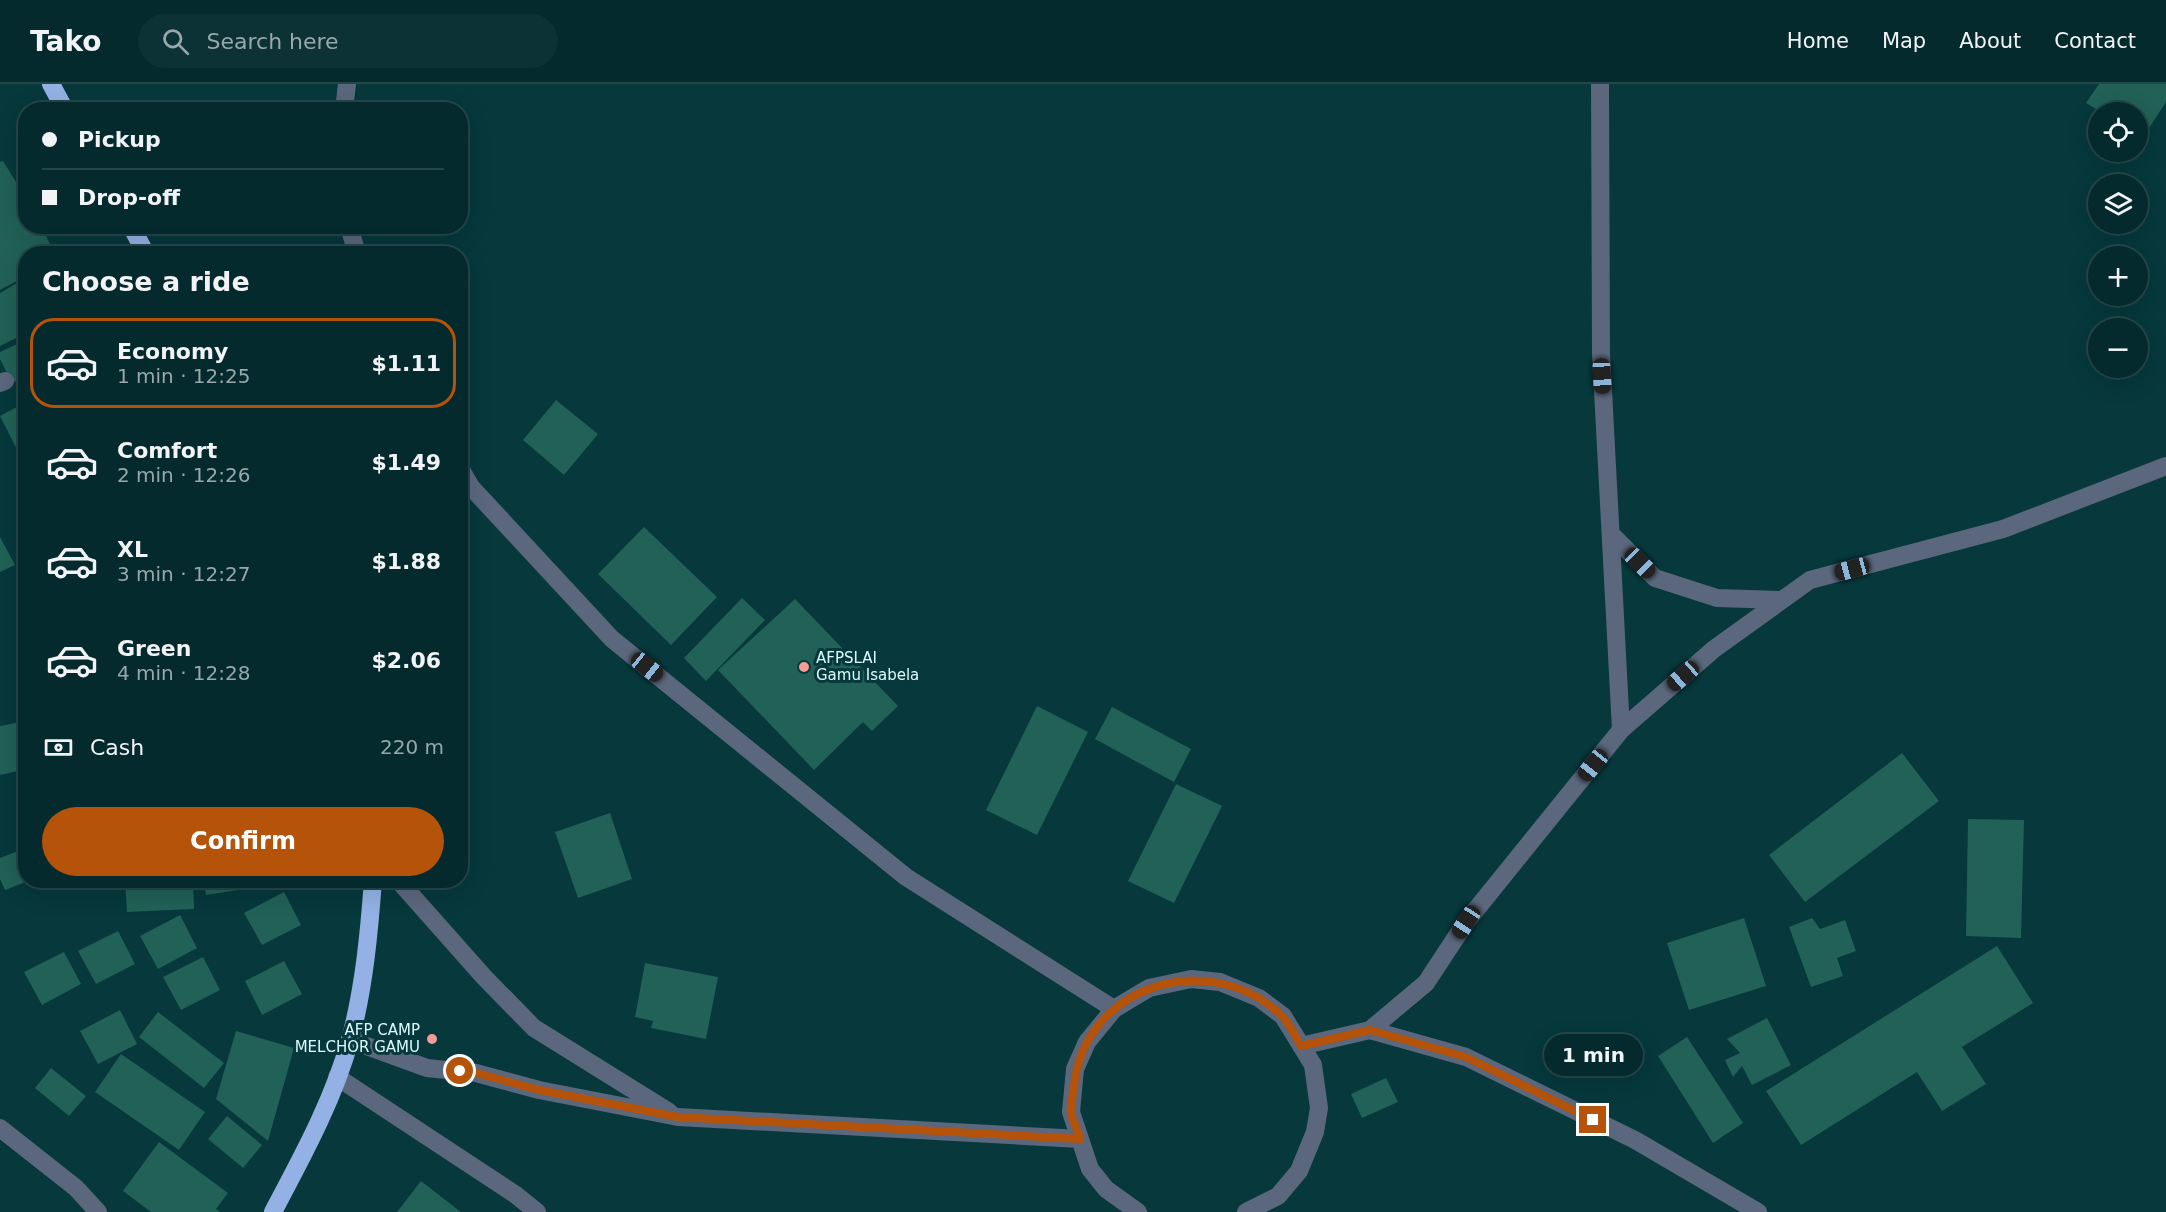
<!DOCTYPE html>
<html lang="en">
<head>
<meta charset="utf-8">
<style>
  body { margin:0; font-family:"DejaVu Sans",sans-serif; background:#0d3235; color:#f1f3f6; height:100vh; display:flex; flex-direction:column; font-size:22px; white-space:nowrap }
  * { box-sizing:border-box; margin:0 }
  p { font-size:20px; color:#97a7aa }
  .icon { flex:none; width:33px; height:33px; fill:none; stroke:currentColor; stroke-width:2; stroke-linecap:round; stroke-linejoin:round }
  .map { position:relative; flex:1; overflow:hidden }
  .drawer { position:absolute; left:18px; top:162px; width:450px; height:642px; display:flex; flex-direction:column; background:#042a2d; border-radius:24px; box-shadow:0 6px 24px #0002,0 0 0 2px #254649 }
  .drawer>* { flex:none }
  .top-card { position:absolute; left:18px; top:18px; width:450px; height:132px; border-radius:24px; box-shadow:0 6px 24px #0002,0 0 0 2px #254649; display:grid; align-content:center; height:132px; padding:0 24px; background:#042a2d }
  .controls { position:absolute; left:2088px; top:18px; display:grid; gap:12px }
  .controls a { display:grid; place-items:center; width:60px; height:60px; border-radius:50%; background:#042a2d; box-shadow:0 6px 24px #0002,0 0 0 2px #254649; font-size:30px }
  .end { position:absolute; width:27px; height:27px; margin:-14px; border:8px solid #b45309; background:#fff; box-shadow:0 0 0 3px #fff }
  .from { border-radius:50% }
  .bubble { position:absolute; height:42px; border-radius:21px; background:#042a2d; box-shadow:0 6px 24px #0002,0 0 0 2px #254649; font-size:20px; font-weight:700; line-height:42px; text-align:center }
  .car { position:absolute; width:18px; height:36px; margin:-18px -9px; border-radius:8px; box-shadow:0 0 4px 2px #0007; background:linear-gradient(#222 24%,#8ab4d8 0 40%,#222 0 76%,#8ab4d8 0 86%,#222 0) }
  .top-card b { display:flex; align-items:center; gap:21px; height:57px; font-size:22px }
  .top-card b+b { border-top:2px solid #254649 }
  .top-card i { width:15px; height:15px; background:#f1f3f6 }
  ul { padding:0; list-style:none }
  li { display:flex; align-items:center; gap:18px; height:90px; margin:0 12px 9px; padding:0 12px; border:3px solid transparent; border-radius:24px }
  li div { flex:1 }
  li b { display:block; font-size:22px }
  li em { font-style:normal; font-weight:700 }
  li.selected { border-color:#b45309 }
  li>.icon { width:54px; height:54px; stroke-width:1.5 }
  h2 { padding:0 24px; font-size:27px; line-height:72px }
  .pay { display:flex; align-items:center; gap:15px; height:66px; padding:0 24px; font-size:22px }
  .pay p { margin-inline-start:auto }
  .button { display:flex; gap:12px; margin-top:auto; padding:12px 24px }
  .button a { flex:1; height:69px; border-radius:36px; background:#b45309; color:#fff; font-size:24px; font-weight:700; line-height:69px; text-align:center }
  header { display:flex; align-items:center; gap:36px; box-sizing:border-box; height:84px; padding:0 30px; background:#042a2d; border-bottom:2px solid #254649 }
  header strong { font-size:28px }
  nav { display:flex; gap:33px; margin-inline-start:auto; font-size:21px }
  .search { width:420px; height:54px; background:#0d3235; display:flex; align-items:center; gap:15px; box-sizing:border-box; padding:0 21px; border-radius:33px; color:#97a7aa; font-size:22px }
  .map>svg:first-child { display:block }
  .building { fill:#216157 }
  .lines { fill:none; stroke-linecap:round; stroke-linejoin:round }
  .minor { stroke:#5b677d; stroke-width:18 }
  .highway { stroke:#93b1e5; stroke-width:18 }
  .route { stroke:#b45309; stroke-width:8 }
  .poi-dot { fill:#f59b98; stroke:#06383c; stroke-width:2 }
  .labels { text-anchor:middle; stroke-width:6; stroke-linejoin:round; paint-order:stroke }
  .poi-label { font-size:15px; fill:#dcfbfe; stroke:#06383c; text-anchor:start }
</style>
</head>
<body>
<header>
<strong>Tako</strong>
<div class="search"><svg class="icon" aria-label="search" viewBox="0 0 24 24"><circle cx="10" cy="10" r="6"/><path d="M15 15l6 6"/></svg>Search here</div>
<nav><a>Home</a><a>Map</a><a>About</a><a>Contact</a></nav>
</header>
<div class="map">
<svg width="2166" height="1128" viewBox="0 0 2166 1128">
  <rect width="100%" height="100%" fill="#06383c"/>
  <path class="building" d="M2099,0H2166V18L2142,55L2138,52V28H2101L2086,19Z
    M3,77L26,114V142H41L55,170H26V192L0,206V78Z
    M26,194V249L0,262V209Z
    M26,256V292L12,299L0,275V268Z
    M556,316L598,350L564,391L523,356Z
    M26,318V383L0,332Z
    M644,443L717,513L671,561L598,490Z
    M0,453L15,481L0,488Z
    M742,514L765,536L706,597L684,574Z
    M795,515L898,622L872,647L863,638L814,686L718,586Z
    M1037,622L1088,648L1037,751L986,726Z
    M1112,623L1191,665L1174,698L1095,655Z
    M21,638L26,658V685L0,691V642Z
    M1902,669L1939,717L1805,818L1769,771Z
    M1176,700L1222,722L1174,819L1128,797Z
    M610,729L632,795L578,814L555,748Z
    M1968,735L2024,736L2021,854L1966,852Z
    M26,764V798L5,806L0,795V774Z
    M125,796L193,798L194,825L127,828Z
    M204,796H290V798L206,811Z
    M284,808L301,841L262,861L244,829Z
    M180,831L197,864L158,885L140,852Z
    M1744,834L1766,902L1689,926L1667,859Z
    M1812,834L1820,845L1845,836L1856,867L1837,874L1843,892L1811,903L1789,843Z
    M118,847L135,880L96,900L78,867Z
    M1997,862L2033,919L1962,963L1986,1000L1942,1027L1917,988L1801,1061L1766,1007Z
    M64,868L81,900L42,921L24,888Z
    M203,873L220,906L181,926L163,893Z
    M284,877L302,910L262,931L245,897Z
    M645,879L718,893L706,955L651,944L653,937L635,933Z
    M120,926L137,960L98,980L80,947Z
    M158,928L224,979L204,1004L139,953Z
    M1767,934L1791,981L1752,1001L1742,982L1733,993L1725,976L1740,969L1727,955Z
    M236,947L294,964L268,1057L216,1015Z
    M1687,953L1743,1039L1713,1059L1658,972Z
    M121,970L205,1028L179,1066L95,1008Z
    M51,984L86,1012L69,1032L35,1004Z
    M1386,994L1398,1018L1362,1034L1351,1010Z
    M227,1032L262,1061L243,1084L208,1055Z
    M159,1058L228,1109L216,1125L220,1128H151L123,1107Z
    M421,1097L461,1128H397Z"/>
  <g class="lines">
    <path class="minor" d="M1600,0L1601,269L1621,646
      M344,26L347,0
      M349,142L357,170
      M0,299L5,297
      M460,384L471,403L612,555L906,793L1114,925
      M1611,450L1655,494L1717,514L1782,516
      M398,796L484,893L534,944L669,1028
      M1370,946L1426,899L1466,838L1621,646L1714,565L1810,496L2003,445L2166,382
      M350,956L427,984L476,989L539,1006L678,1033L1080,1055
      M1301,962L1370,946L1466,973L1635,1056L1758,1128
      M337,993L516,1111L537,1128
      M0,1044L76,1104L98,1128
      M1138,1128L1106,1105L1090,1085L1071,1028L1075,985L1087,958L1114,925L1149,904L1191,895L1220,898L1259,914L1283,932L1313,981L1319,1024L1315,1048L1299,1087L1278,1112L1246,1128"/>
    <path class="highway" d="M51,0L65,26
      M131,142L146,170
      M273,1128C302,1073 333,1017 350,956C364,904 369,850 373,796"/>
  </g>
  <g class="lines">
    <path class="route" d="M460,987L476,989L539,1006L678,1033L1080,1055C1078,1047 1073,1038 1071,1029C1070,1021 1073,1010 1074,1002C1084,901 1209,863 1281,931C1289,938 1295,952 1301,962L1370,946L1466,973L1593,1036"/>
  </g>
  <g class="poi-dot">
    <circle cx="804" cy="583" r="6"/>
    <circle cx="432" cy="955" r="6"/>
  </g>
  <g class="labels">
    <g class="poi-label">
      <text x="816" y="579">AFPSLAI<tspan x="816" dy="17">Gamu Isabela</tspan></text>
      <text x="420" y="951" text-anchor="end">AFP CAMP<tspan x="420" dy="17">MELCHOR GAMU</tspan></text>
    </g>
  </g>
</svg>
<div class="controls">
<a><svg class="icon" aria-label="locate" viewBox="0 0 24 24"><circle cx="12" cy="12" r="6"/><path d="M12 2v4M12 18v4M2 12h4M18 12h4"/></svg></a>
<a><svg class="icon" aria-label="layers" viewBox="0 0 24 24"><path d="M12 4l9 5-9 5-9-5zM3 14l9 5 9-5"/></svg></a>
<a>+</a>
<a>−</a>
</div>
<i class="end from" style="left:460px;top:987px"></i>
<i class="end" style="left:1593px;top:1036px"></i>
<div class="bubble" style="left:1544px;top:950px;width:99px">1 min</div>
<i class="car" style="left:1602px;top:292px;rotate:177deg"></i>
<i class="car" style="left:1640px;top:479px;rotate:135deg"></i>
<i class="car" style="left:1852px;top:485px;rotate:255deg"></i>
<i class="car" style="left:647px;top:583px;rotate:129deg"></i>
<i class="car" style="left:1683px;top:592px;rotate:229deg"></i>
<i class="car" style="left:1593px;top:681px;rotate:219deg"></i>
<i class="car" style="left:1466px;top:838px;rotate:213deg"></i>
<div class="top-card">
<b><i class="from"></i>Pickup</b>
<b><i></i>Drop-off</b>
</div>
<section class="drawer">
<h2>Choose a ride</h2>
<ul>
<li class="selected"><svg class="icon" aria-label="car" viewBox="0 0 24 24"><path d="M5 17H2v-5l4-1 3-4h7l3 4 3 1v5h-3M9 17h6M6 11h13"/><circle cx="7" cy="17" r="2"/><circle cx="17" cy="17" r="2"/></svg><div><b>Economy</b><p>1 min · 12:25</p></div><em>$1.11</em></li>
<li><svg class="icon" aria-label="car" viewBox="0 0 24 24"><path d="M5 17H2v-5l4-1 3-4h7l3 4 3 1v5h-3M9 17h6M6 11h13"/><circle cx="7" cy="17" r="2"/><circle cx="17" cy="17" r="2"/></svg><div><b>Comfort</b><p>2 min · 12:26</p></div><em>$1.49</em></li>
<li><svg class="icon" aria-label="car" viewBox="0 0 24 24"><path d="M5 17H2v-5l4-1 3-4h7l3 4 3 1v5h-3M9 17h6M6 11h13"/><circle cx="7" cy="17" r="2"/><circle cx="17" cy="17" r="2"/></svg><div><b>XL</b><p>3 min · 12:27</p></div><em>$1.88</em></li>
<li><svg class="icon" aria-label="car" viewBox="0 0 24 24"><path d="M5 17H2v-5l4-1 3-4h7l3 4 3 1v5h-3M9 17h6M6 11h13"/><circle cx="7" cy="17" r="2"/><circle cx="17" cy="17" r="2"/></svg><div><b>Green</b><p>4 min · 12:28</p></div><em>$2.06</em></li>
</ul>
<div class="pay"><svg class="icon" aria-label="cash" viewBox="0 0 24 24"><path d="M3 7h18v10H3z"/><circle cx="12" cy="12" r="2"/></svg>Cash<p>220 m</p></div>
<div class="button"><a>Confirm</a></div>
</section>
</div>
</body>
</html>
